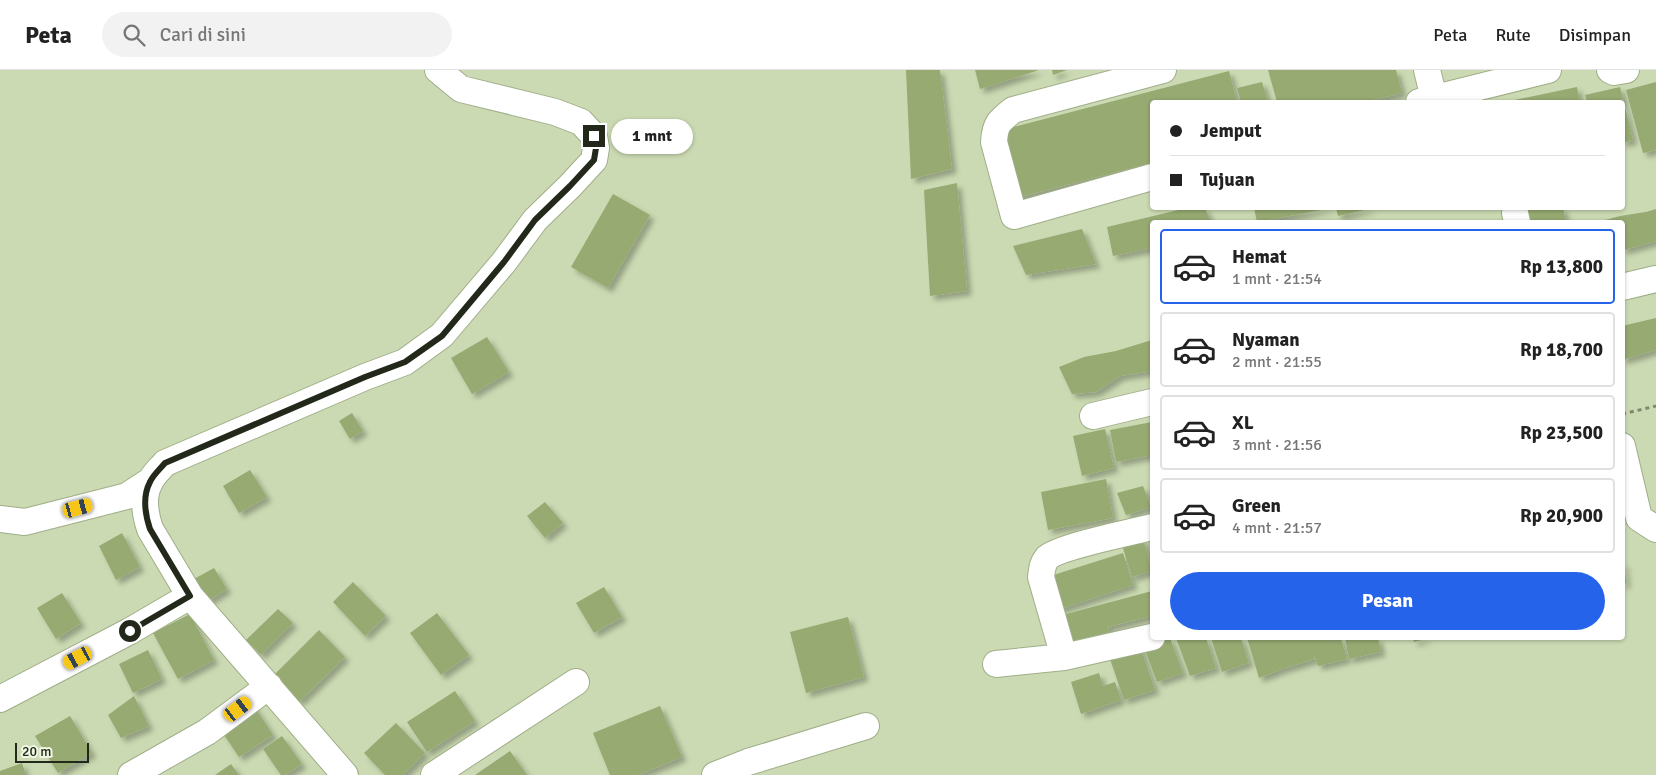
<!DOCTYPE html>
<html lang="id">
<head>
<meta charset="utf-8">
<style>
  body { margin:0; font-family:Signika,sans-serif; background:#f2f2f2; color:#222; height:100vh; display:flex; flex-direction:column; font-size:19px; white-space:nowrap }
  * { box-sizing:border-box; margin:0 }
  p { font-size:16px; color:#767676 }
  .icon { flex:none; width:28px; height:28px; fill:none; stroke:currentColor; stroke-width:2; stroke-linecap:round; stroke-linejoin:round }
  .map { position:relative; flex:1; overflow:hidden }
  .drawer { position:absolute; left:1150px; top:150px; width:475px; height:420px; display:flex; flex-direction:column; background:#fff; border-radius:5px; box-shadow:0 1px 4px #0004 }
  .drawer>* { flex:none }
  .banner { position:absolute; left:1150px; top:30px; width:475px; height:110px; border-radius:5px; box-shadow:0 1px 4px #0004; display:grid; align-content:center; height:110px; padding:0 20px; background:#fff }
  .scale { position:absolute; left:15px; bottom:12px; width:74px; box-sizing:border-box; padding-left:5px; border:2px solid #23291a; border-top:0; font-size:14px; line-height:18px; white-space:nowrap; color:#23291a; -webkit-text-stroke:4px #eff7e3; paint-order:stroke }
  .end { position:absolute; width:22px; height:22px; margin:-11px; border:6px solid #23291a; background:#fff; box-shadow:0 0 0 2px #fff }
  .from { border-radius:50% }
  .bubble { position:absolute; height:35px; border-radius:18px; background:#fff; box-shadow:0 1px 4px #0004; font-size:16px; font-weight:700; line-height:35px; text-align:center }
  .car { position:absolute; width:15px; height:30px; margin:-15px -8px; border-radius:6px; box-shadow:0 0 4px 1px #0007; background:linear-gradient(#f5c518 24%,#345 0 40%,#f5c518 0 76%,#345 0 86%,#f5c518 0) }
  .banner b { display:flex; align-items:center; gap:18px; height:48px; font-size:19px }
  .banner b+b { border-top:1px solid #e0e0e0 }
  .banner i { width:12px; height:12px; background:#222 }
  ul { padding:9px 0 0; list-style:none }
  li { display:flex; align-items:center; gap:15px; height:75px; margin:0 10px 8px; padding:0 10px; border:2px solid #e0e0e0; border-radius:5px }
  li div { flex:1 }
  li b { display:block; font-size:19px }
  li em { font-style:normal; font-weight:700 }
  li.active { border-color:#2563eb }
  li>.icon { width:45px; height:45px; stroke-width:1.5 }
  .cta { display:flex; gap:10px; margin-top:auto; padding:10px 20px }
  .cta a { flex:1; height:58px; border-radius:30px; background:#2563eb; color:#fff; font-size:20px; font-weight:700; line-height:58px; text-align:center }
  header { display:flex; align-items:center; gap:30px; box-sizing:border-box; height:70px; padding:0 25px; background:#fff; border-bottom:1px solid #e0e0e0 }
  header strong { font-size:24px }
  nav { display:flex; gap:28px; margin-inline-start:auto; font-size:18px }
  .search { width:350px; height:45px; background:#f2f2f2; display:flex; align-items:center; gap:12px; box-sizing:border-box; padding:0 18px; border-radius:28px; color:#767676; font-size:19px }
  .map>svg:first-child { display:block }
  .building { fill:#96aa72; filter:url(#shadow) }
  .lines { fill:none; stroke-linecap:round; stroke-linejoin:round }
  .street-casing { stroke:#9fae88; stroke-width:28 }
  .path { stroke:#7e896c; stroke-width:3; stroke-dasharray:4 4; stroke-linecap:butt }
  .street { stroke:#fff; stroke-width:26 }
  .route { stroke:#23291a; stroke-width:6 }
</style>
</head>
<body>
<header>
<strong>Peta</strong>
<div class="search"><svg class="icon" aria-label="search" viewBox="0 0 24 24"><circle cx="10" cy="10" r="6"/><path d="M15 15l6 6"/></svg>Cari di sini</div>
<nav><a>Peta</a><a>Rute</a><a>Disimpan</a></nav>
</header>
<div class="map">
<svg width="1656" height="705" viewBox="0 0 1656 705">
  <defs>
    <filter id="shadow"><feDropShadow dx="4.5" dy="4.5" stdDeviation="2.5" flood-color="#0004"/></filter>
  </defs>
  <rect width="100%" height="100%" fill="#cbdab2"/>
  <path class="building" d="M906,0H940L952,99L911,109Z
    M975,0H1039L980,19Z
    M1052,0H1067L1053,5Z
    M1268,0H1396L1402,23L1364,32H1277Z
    M1229,1L1237,32H1152V93L1015,128L998,61Z
    M1262,12L1268,32H1241L1237,18Z
    M1656,12V80L1643,83L1626,20Z
    M1577,17L1580,32H1505Z
    M1620,17L1633,70L1622,73V32H1587L1585,25Z
    M957,113L967,221L930,226L924,120Z
    M613,124L650,145L608,218L571,197Z
    M1187,138H1205L1211,152H1152V178L1113,186L1107,157Z
    M1254,138H1332L1257,152Z
    M1336,138H1374L1338,146Z
    M1525,138H1563L1566,152H1528Z
    M1656,139V171L1624,180H1622V152H1598L1620,146L1646,142Z
    M1082,159L1096,194L1026,205L1013,176Z
    M1656,248V280L1622,290V256Z
    M487,267L509,302L472,324L451,288Z
    M1152,270V301L1120,306L1096,322L1072,324L1059,297L1084,287L1116,281Z
    M352,343L363,361L350,369L339,351Z
    M1152,352V385L1116,392L1110,360Z
    M1105,359L1114,398L1082,406L1073,366Z
    M250,400L267,427L239,443L223,416Z
    M1106,409L1113,448L1048,460L1041,422Z
    M1143,416L1151,437L1126,445L1117,423Z
    M545,432L563,453L545,468L527,446Z
    M122,463L140,497L116,510L99,476Z
    M1143,468L1152,501L1132,507L1122,475Z
    M1123,483L1133,515L1057,540L1047,507Z
    M1622,492H1624L1626,513L1622,515Z
    M214,498L227,519L208,531L194,509Z
    M353,512L386,546L365,566L333,532Z
    M604,517L622,547L594,563L576,533Z
    M1152,521V546L1108,557L1109,562L1072,571L1066,544Z
    M62,523L81,553L56,569L37,538Z
    M278,539L293,553L261,585L246,570Z
    M437,543L469,585L441,605L410,563Z
    M190,544L214,590L178,609L153,563Z
    M848,547L864,607L806,623L790,562Z
    M319,560L345,587L299,632L273,606Z
    M1170,568L1183,603L1157,612L1144,577Z
    M1176,568H1206L1216,598L1190,606Z
    M1211,568H1241L1249,593L1222,602Z
    M1247,568H1341L1347,589L1318,596L1313,581L1315,589L1282,599L1259,608Z
    M1345,568H1378L1381,582L1349,589Z
    M1413,568H1429L1414,572Z
    M1139,573L1155,620L1124,630L1108,583Z
    M148,580L162,609L133,623L119,594Z
    M1099,603L1103,616L1115,612L1121,630L1081,644L1071,612Z
    M455,621L475,651L427,682L407,652Z
    M134,626L149,656L121,668L108,645Z
    M250,630L273,665L239,687L216,653Z
    M660,636L682,687L638,705H610L593,663Z
    M70,646L92,683L58,703L35,666Z
    M396,653L425,683L403,705H385L364,683Z
    M282,666L302,694L285,705H281L263,679Z
    M510,681L527,705H475Z
    M22,693L26,705H0V701Z
    M231,694L239,705H215Z"/>
  <g class="lines">
    <defs>
      <path id="street" d="M1427,0L1434,28
        M1610,0L1614,2L1626,0
        M1419,32L1548,0
        M1152,107L1014,146L994,72C995,54 999,51 1013,40L1163,0
        M1515,143L1517,152
        M1622,217L1656,209
        M1093,346L1152,332
        M1622,376L1639,448L1656,459
        M0,449L25,452L127,426L150,411
        M1152,457C1133,462 1058,477 1047,488C1042,494 1042,500 1041,507L1064,587L1152,567
        M996,594L1064,587
        M0,629L130,561L190,526
        M131,705L207,662L269,616
        M345,705L190,526L150,459C145,444 142,426 150,412C153,405 160,399 165,393L365,307L405,292L442,265L504,192L535,150L570,116L594,90L596,78L594,66L581,52L555,42L461,19L438,0
        M434,705L576,612
        M715,705L748,692L866,656"/>
    </defs>
    <use href="#street" class="street-casing"/>
    <path class="path" d="M1622,344L1656,336"/>
    <use href="#street" class="street"/>
  </g>
  <g class="lines">
    <path class="route" d="M130,561L190,526L150,459C145,444 142,427 150,412C153,405 160,399 165,393L365,307L405,292L442,266L504,192L535,150L570,116L594,90L596,78L594,66"/>
  </g>
</svg>
<div class="scale">20 m</div>
<i class="end from" style="left:130px;top:561px"></i>
<i class="end" style="left:594px;top:66px"></i>
<div class="bubble" style="left:611px;top:49px;width:82px">1 mnt</div>
<i class="car" style="left:78px;top:438px;rotate:75deg"></i>
<i class="car" style="left:78px;top:588px;rotate:242deg"></i>
<i class="car" style="left:238px;top:639px;rotate:53deg"></i>
<div class="banner">
<b><i class="from"></i>Jemput</b>
<b><i></i>Tujuan</b>
</div>
<section class="drawer">
<ul>
<li class="active"><svg class="icon" aria-label="car" viewBox="0 0 24 24"><path d="M5 17H2v-5l4-1 3-4h7l3 4 3 1v5h-3M9 17h6M6 11h13"/><circle cx="7" cy="17" r="2"/><circle cx="17" cy="17" r="2"/></svg><div><b>Hemat</b><p>1 mnt · 21:54</p></div><em>Rp 13,800</em></li>
<li><svg class="icon" aria-label="car" viewBox="0 0 24 24"><path d="M5 17H2v-5l4-1 3-4h7l3 4 3 1v5h-3M9 17h6M6 11h13"/><circle cx="7" cy="17" r="2"/><circle cx="17" cy="17" r="2"/></svg><div><b>Nyaman</b><p>2 mnt · 21:55</p></div><em>Rp 18,700</em></li>
<li><svg class="icon" aria-label="car" viewBox="0 0 24 24"><path d="M5 17H2v-5l4-1 3-4h7l3 4 3 1v5h-3M9 17h6M6 11h13"/><circle cx="7" cy="17" r="2"/><circle cx="17" cy="17" r="2"/></svg><div><b>XL</b><p>3 mnt · 21:56</p></div><em>Rp 23,500</em></li>
<li><svg class="icon" aria-label="car" viewBox="0 0 24 24"><path d="M5 17H2v-5l4-1 3-4h7l3 4 3 1v5h-3M9 17h6M6 11h13"/><circle cx="7" cy="17" r="2"/><circle cx="17" cy="17" r="2"/></svg><div><b>Green</b><p>4 mnt · 21:57</p></div><em>Rp 20,900</em></li>
</ul>
<div class="cta"><a>Pesan</a></div>
</section>
</div>
</body>
</html>
